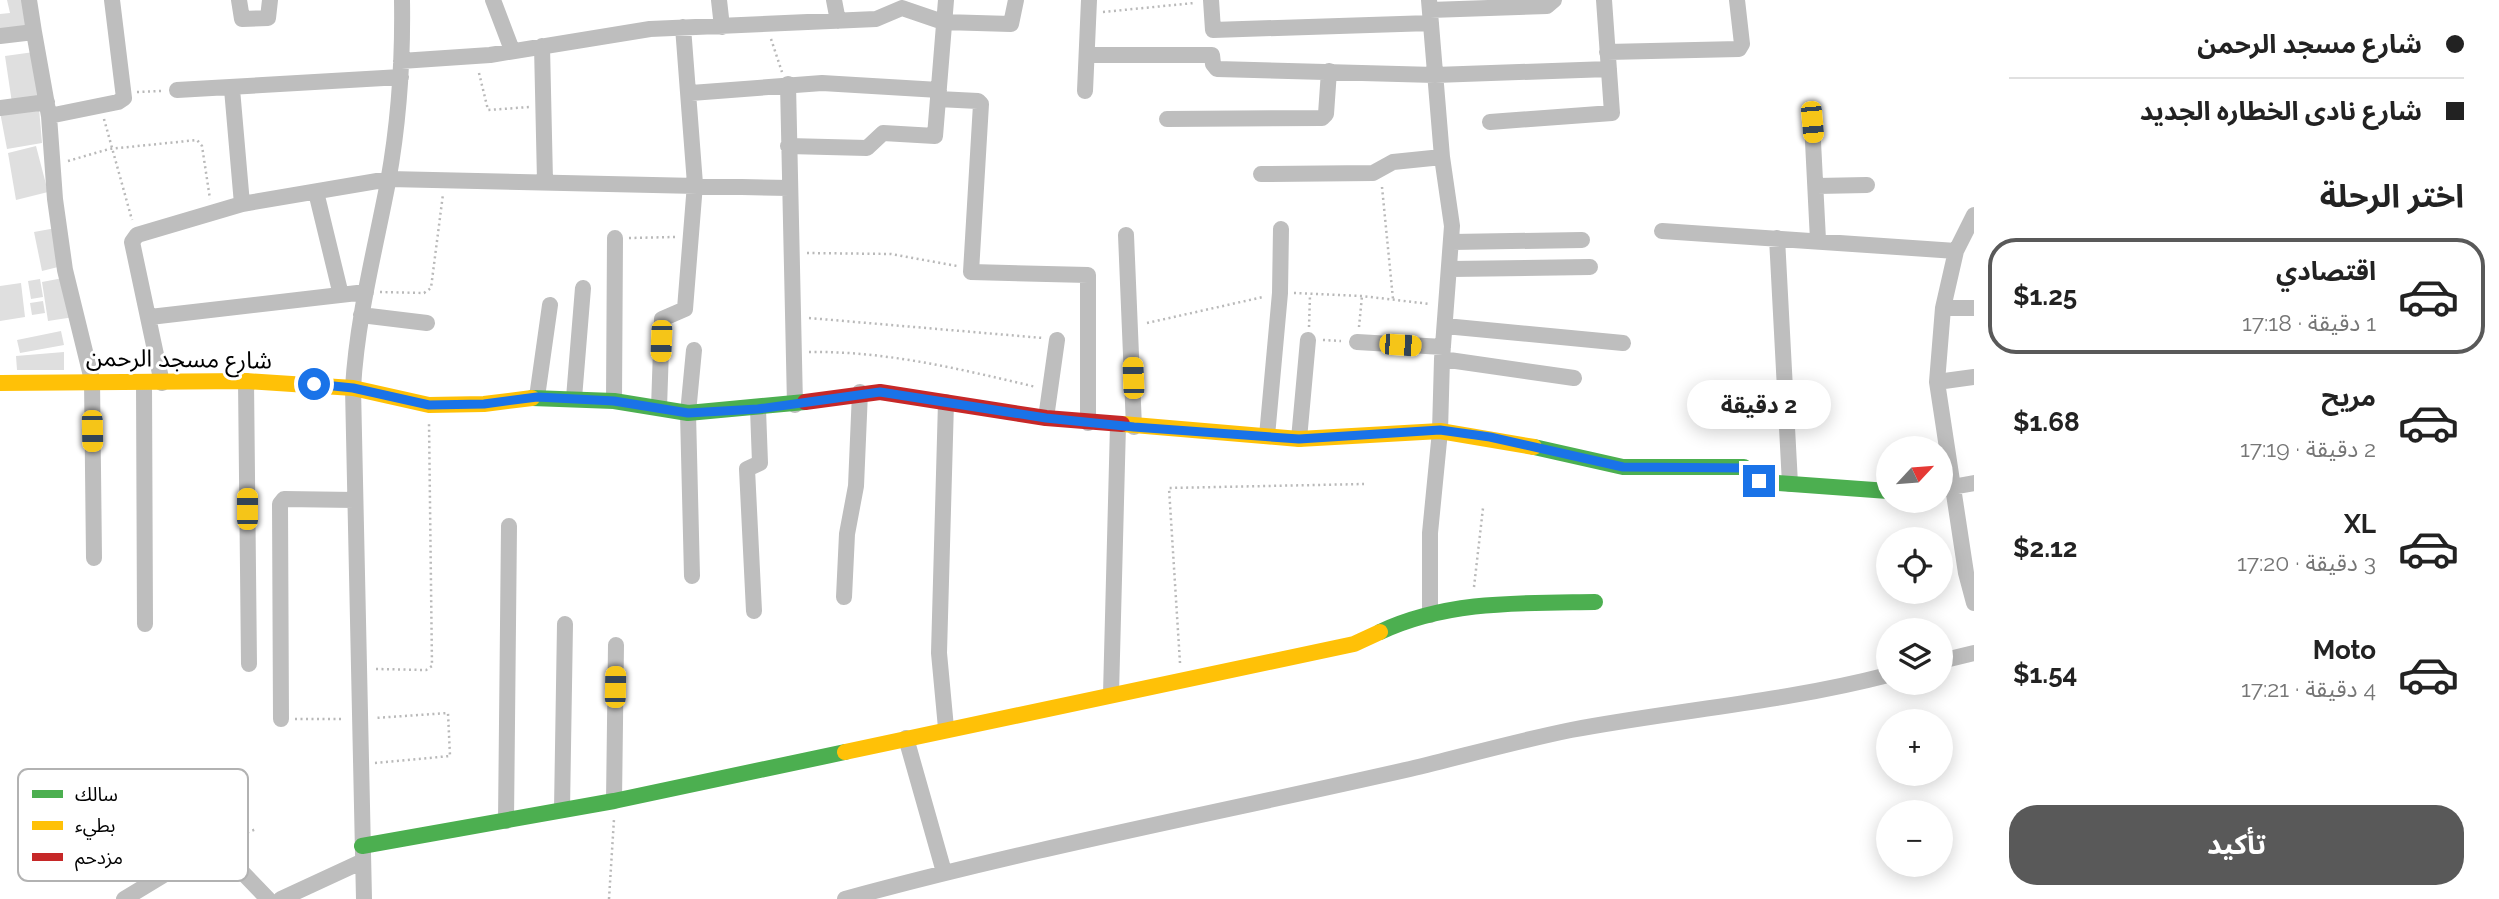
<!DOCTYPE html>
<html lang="ar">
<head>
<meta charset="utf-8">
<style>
  body { margin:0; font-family:Raleway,"Noto Sans Arabic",sans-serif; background:#f6f6f6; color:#222; direction:rtl; height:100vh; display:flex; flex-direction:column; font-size:26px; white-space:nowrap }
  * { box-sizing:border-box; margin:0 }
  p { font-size:23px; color:#767676 }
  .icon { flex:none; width:38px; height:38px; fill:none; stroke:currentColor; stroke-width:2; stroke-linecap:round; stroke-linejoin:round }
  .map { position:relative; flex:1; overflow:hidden; direction:ltr }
  .panel { display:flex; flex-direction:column; background:#fff; width:525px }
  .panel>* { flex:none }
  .hud { display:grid; align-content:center; height:154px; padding:0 35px; background:#fff }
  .needle { width:46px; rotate:64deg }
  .buttons { position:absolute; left:1876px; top:436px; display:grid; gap:14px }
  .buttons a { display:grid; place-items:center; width:77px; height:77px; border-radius:50%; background:#fff; box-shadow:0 4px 18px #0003; font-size:35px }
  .end { position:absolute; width:32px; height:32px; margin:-16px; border:9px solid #1a73e8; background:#fff; box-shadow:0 0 0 4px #fff }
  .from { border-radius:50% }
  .bubble { position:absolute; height:49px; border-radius:24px; background:#fff; box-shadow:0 4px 18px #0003; font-size:23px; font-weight:700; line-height:49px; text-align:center; direction:rtl }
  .car { position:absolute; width:21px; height:42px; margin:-21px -10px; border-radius:9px; box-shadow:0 0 5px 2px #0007; background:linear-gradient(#f5c518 24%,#345 0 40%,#f5c518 0 76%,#345 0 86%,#f5c518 0) }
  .hud b { display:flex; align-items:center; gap:24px; height:66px; font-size:26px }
  .hud b+b { border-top:2px solid #e0e0e0 }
  .hud i { width:18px; height:18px; background:#222 }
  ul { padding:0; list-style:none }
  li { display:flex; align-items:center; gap:21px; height:116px; margin:0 14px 10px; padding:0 21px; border:4px solid transparent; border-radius:28px }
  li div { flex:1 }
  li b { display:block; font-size:26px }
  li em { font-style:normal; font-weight:700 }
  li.selected { border-color:#595959 }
  li>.icon { width:63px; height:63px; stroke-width:1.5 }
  h2 { padding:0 35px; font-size:32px; line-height:84px }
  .cta { display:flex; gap:14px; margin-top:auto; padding:14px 35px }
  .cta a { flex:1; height:80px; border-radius:28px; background:#595959; color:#fff; font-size:28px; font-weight:700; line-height:80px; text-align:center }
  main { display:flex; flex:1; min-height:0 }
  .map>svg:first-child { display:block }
  .building { fill:#dfdfdf }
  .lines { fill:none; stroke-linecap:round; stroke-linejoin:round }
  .path { stroke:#b9b9b9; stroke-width:2.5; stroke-dasharray:2 3.5; stroke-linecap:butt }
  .street { stroke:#bebebe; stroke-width:16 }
  .fast { stroke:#4caf50; stroke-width:16 }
  .slow { stroke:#ffc107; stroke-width:16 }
  .jam { stroke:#c62828; stroke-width:16 }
  .route { stroke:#1a73e8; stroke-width:9 }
  .labels { text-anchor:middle; stroke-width:6; stroke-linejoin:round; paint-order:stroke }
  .street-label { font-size:24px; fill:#000; stroke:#fff }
  .key { fill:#fff; stroke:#b2b2b2; stroke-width:2 }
  .key-label { font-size:19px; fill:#000 }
</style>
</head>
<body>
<main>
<section class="panel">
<div class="hud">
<b><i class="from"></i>شارع مسجد الرحمن</b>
<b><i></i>شارع نادى الخطاره الجديد</b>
</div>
<h2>اختر الرحلة</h2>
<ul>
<li class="selected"><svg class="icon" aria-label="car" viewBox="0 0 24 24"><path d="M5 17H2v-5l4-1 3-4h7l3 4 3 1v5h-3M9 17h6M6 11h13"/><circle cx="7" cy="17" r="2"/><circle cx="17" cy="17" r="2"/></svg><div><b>اقتصادي</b><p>1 دقيقة · 17:18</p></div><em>$1.25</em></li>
<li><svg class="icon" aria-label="car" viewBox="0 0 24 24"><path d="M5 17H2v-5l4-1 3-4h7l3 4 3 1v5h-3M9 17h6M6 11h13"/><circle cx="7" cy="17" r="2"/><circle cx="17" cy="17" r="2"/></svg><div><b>مريح</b><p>2 دقيقة · 17:19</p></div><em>$1.68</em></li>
<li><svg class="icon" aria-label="car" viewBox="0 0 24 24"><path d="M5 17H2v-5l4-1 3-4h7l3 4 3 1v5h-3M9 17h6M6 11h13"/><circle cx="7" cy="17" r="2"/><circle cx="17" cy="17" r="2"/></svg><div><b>XL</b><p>3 دقيقة · 17:20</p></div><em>$2.12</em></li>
<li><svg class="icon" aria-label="car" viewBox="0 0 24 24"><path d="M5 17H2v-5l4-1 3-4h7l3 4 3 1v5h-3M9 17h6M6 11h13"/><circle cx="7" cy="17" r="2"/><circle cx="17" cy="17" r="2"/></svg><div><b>Moto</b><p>4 دقيقة · 17:21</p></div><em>$1.54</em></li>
</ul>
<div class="cta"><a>تأكيد</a></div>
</section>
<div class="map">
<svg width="1974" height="899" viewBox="0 0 1974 899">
  <rect width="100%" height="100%" fill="#fff"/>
  <path class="building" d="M7,0H25L30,28L0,33V14L10,13Z
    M34,52L43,100L12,103L5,56Z
    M39,108L42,143L7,149L0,112Z
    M36,146L48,192L16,200L8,153Z
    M56,228L62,266L42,271L34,232Z
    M63,278L74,317L48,321L42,282Z
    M40,279L43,297L31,299L28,281Z
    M21,283L25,317L0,321V286Z
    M43,301L45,313L32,315L30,303Z
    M61,331L64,345L20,353L17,340Z
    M64,352V370H17L16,356Z"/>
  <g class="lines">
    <path class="path" d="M1103,12L1194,3
      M771,39L782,72
      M479,73L488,110L530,107
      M137,92L162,91
      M104,119L132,220
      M68,161L109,149L197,140L202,146L210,199
      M1382,187L1393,299
      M629,238L675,237
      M807,253L891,254L957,266
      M380,292L424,293L431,288L443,194
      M1294,293L1362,296L1430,304
      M809,318L1043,338
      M1147,323L1263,297
      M1309,327L1310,295
      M1359,327L1362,296
      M1323,340L1341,341
      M809,352C887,351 960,369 1036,387
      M1474,587L1483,508
      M1180,663L1169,488L1364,484
      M376,669L426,670L432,666L429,422
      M295,719H344
      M375,763L450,756L448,713L375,718
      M232,839L256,829
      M609,899L614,819"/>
    <path class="street" d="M239,0L242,19L268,18L270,0
      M493,0L512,50
      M719,0L722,27
      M834,0L838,21
      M1211,0L1213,30L1431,23
      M1429,0L1442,157L1452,226L1442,359L1440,431L1430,533V615
      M1430,10L1547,6L1554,0
      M34,32L49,116L55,199L65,270L92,380L94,558
      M0,36L34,32L29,0
      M542,46L545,181
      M1607,52L1739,49L1742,44L1737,0
      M1089,55H1212L1213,64L1217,69L1435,75L1609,69
      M401,61L490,55L650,29L876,19L902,8L943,22L1011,24L1016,0
      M788,84L795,405
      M232,89L242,204
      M177,90L401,77
      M1085,91L1089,0
      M691,93L822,83L939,90
      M938,99L978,101L981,104L971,272L1088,275V423
      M0,108L47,102
      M49,116L118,102L124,98L112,0
      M1167,119L1322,118L1326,114L1329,71
      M1490,122L1612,113L1604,0
      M1812,122L1818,240
      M788,146L867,148L883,133L935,136L946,0
      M1261,174L1373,173L1393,162L1442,157
      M1817,186L1867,185
      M316,192L341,295
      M1974,215L1956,251L1943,308L1937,382L1966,573L1974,603
      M1662,231L1956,251
      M1126,235L1134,427
      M1777,238L1790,484
      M1452,242L1582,240
      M1451,269L1590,267
      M1943,308H1974
      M361,315L427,323
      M150,317L366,292
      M1445,326L1623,343
      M1357,342L1443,347
      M1442,359L1574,378
      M246,381L249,664
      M144,382L145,624
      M1937,382L1974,377
      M162,383L132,242L137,235L242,204L389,179L789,188
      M537,397L550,305
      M574,398L583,288
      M614,401L615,238
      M946,402L939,653L946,728
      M659,408L662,319L685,309L695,184L683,27
      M1046,418L1057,340
      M1267,436L1280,293L1281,229
      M1299,439L1308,340
      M1941,489L1974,483
      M692,576L688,413L694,350
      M844,597L847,534L856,486L860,392
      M754,611L747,469L760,463L758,409
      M1941,661L1974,653
      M1111,694L1118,425
      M281,719L280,504L284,499L355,500
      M906,738L944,872
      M614,801L616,645
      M562,810L565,624
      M506,821L509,526
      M124,899L215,844L268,899
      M281,899L361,862
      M364,899L353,388C357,318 375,250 388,182C399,121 403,61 402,0
      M845,899C1032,848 1221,812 1410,769C1464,756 1517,741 1571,730C1677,710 1784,702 1888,675"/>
    <path class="fast" d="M532,398L614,401L688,413L805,402
      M1534,447L1623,467H1744L1763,482L1888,491
      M1380,632C1448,600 1522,603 1595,602
      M362,846L614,801L845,752"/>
    <path class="slow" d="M0,383L246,381L353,388L429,405L484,404L532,398
      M1122,424L1299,439L1440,431L1534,447
      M845,752L1354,644L1380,632"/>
    <path class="jam" d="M805,402L880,392L1046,418L1122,424"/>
  </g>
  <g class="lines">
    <path class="route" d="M314,384L353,388L429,405L484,404L537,397L614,401L688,413L758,409L880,392L1046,418L1134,427L1299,439L1440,430L1490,437L1623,467L1748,468L1759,481"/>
  </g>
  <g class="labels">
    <g class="street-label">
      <text transform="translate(179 359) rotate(1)" y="8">شارع مسجد الرحمن</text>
    </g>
  </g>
  <rect x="18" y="769" width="230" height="112" rx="10" class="key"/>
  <rect x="32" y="790" width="31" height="8" fill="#4caf50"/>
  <rect x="32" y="821" width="31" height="9" fill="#ffc107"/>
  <rect x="32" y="853" width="31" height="8" fill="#c62828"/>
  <g class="key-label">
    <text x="75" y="801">سالك</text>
    <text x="75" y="832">بطيء</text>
    <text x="75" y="864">مزدحم</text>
  </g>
</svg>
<div class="buttons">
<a><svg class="needle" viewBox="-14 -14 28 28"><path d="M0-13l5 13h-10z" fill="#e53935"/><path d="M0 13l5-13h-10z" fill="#767676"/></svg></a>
<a><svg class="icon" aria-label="locate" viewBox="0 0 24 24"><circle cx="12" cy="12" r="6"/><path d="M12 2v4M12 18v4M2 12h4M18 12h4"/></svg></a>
<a><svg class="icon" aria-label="layers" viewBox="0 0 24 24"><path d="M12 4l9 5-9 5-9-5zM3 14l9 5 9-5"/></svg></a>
<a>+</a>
<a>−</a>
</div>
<i class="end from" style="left:314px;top:384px"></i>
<i class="end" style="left:1759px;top:481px"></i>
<div class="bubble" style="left:1687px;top:380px;width:144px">2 دقيقة</div>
<i class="car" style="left:1812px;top:122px;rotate:175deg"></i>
<i class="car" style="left:661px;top:341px;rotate:182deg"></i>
<i class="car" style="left:1400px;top:345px;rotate:94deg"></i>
<i class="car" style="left:1133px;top:378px;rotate:358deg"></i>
<i class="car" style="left:92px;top:431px;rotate:179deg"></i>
<i class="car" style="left:247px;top:509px;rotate:0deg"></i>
<i class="car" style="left:615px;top:687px;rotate:1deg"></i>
</div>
</main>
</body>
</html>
